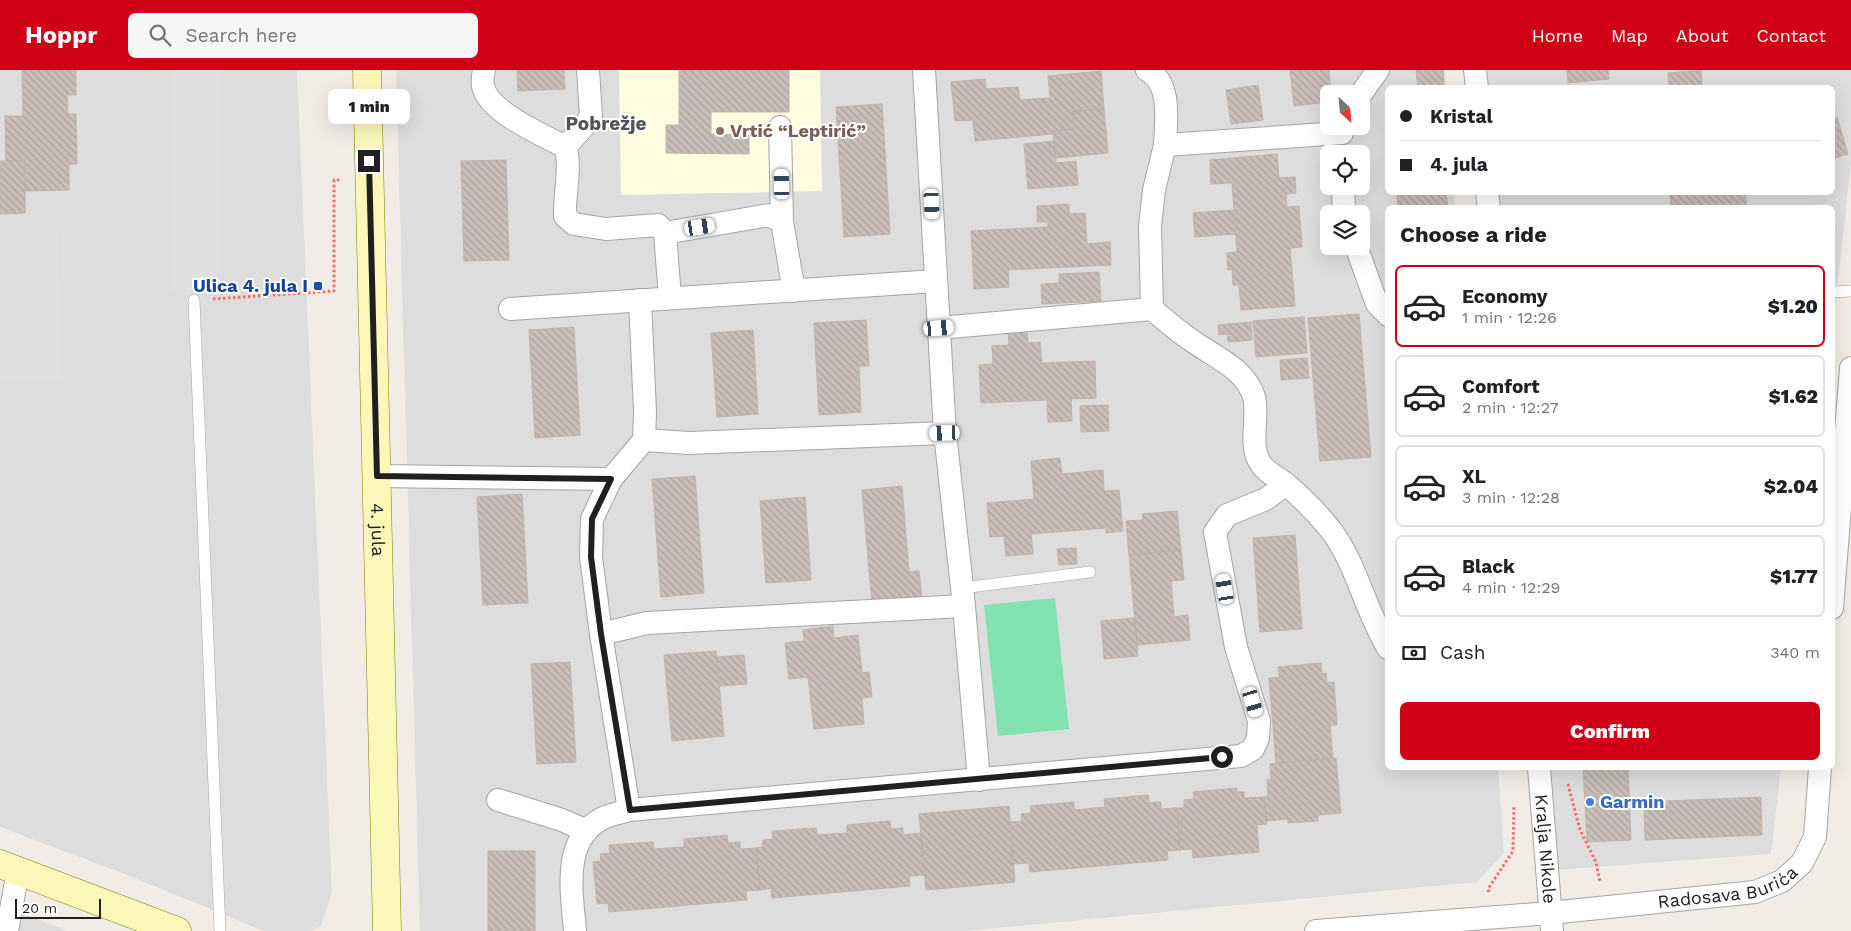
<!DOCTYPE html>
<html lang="en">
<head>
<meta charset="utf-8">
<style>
  body { margin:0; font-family:"Work Sans",sans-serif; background:#f6f6f6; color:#202124; height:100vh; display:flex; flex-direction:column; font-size:19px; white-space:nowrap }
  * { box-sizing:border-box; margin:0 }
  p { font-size:16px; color:#757577 }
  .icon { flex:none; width:28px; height:28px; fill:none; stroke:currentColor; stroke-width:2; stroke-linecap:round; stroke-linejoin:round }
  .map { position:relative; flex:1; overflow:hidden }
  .panel { position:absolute; left:1385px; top:135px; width:450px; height:565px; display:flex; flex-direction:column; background:#fff; border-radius:8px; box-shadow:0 5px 20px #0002 }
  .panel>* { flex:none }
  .hud { position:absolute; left:1385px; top:15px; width:450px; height:110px; border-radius:8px; box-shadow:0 5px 20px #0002; display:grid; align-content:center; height:110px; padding:0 15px; background:#fff }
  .needle { width:32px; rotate:154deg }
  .controls { position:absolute; left:1320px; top:15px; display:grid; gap:10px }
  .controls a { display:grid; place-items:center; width:50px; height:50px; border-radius:8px; background:#fff; box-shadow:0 5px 20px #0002; font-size:25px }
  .scale { position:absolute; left:15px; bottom:12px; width:86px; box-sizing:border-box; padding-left:5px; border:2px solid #202020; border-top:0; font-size:14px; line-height:18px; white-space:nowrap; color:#202020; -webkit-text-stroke:4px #fff; paint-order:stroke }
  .end { position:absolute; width:22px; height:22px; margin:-11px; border:6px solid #202020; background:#fff; box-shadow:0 0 0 2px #fff }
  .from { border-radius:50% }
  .bubble { position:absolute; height:35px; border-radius:8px; background:#fff; box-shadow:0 5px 20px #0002; font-size:16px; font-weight:800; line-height:35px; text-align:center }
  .car { position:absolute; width:15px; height:30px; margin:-15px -8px; border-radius:6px; box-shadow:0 0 4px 1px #0007; background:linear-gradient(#fff 24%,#345 0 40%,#fff 0 76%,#345 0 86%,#fff 0) }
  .hud b { display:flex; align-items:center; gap:18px; height:48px; font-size:19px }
  .hud b+b { border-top:1px solid #e0e0e0 }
  .hud i { width:12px; height:12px; background:#202124 }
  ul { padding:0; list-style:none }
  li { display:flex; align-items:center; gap:15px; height:82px; margin:0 10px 8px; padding:0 5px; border:2px solid #e0e0e0; border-radius:8px }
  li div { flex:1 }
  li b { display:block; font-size:19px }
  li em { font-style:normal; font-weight:800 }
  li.on { border-color:#d00017 }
  li>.icon { width:45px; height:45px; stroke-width:1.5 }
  h2 { padding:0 15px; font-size:22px; line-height:60px }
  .pay { display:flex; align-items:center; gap:12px; height:55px; padding:0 15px; font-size:19px }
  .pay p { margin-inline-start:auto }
  .action { display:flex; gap:10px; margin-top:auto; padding:10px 15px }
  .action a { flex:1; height:58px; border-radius:8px; background:#d00017; color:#fff; font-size:20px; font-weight:800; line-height:58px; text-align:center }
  header { display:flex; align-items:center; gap:30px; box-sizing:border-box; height:70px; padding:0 25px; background:#d00017; color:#fff }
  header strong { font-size:24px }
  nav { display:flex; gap:28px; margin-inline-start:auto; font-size:18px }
  .search { width:350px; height:45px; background:#f6f6f6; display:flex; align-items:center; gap:12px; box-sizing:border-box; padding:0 18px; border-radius:8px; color:#757577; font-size:19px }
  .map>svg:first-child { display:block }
  .residential { fill:#dedddd; fill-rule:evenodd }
  .education { fill:#fffce1 }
  .pitch { fill:#82e2b2 }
  .parking { fill:#e0e0e0 }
  .building { fill:url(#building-back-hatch); stroke:#c3b1a8 }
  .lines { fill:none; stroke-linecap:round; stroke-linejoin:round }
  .service-casing { stroke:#a4a4a4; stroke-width:12 }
  .minor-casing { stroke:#a4a4a4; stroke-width:24 }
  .secondary-casing { stroke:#7c7c01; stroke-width:29 }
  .path { stroke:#fe6a6b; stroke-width:3; stroke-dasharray:2.5 2.5; stroke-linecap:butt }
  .service { stroke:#fff; stroke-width:11 }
  .minor { stroke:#fff; stroke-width:22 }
  .secondary { stroke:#fcf7b9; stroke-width:28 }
  .route { stroke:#202020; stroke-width:6 }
  .education-dot { fill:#8d6e63; stroke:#fff; stroke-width:2 }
  .transit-dot { fill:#1a4fb4; stroke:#fff; stroke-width:2 }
  .shop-dot { fill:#3f7fe0; stroke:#fff; stroke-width:2 }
  .labels { text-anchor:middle; stroke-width:4; stroke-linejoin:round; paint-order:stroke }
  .education-label { font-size:18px; font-weight:bold; fill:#785e54; stroke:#fff; text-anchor:start }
  .transit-label { font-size:18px; font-weight:bold; fill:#164399; stroke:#fff; text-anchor:end }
  .street-label { font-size:18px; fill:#202020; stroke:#fff }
  .shop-label { font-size:18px; font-weight:bold; fill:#366cbe; stroke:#fff; text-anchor:start }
  .neighbourhood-label { font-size:19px; font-weight:bold; fill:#535353; stroke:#fff }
</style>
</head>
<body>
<header>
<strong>Hoppr</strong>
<div class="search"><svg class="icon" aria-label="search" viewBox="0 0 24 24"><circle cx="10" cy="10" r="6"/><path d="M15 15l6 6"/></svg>Search here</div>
<nav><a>Home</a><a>Map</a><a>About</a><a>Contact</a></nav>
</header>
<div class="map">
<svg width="1851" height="861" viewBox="0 0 1851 861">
  <defs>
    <pattern id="building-back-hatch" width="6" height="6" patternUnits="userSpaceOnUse" patternTransform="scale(1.25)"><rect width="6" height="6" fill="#c9beb9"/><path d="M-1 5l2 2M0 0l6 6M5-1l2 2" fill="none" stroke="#aca39f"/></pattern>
  </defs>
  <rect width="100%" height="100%" fill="#f1ece6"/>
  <path class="residential" d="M0,0H297L332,823L321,856L310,861H263L125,804L0,757Z
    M396,0H1444L1446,17L1388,18V122L1454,123L1455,137L1388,138V698H1498L1504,783L1477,812L967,861H420ZM1329,24H1361V56H1329ZM1329,84H1361V116H1329ZM1329,144H1361V176H1329Z
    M1486,0H1851V94L1833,253L1832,138H1498L1497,123L1832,122V18L1488,17Z
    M1547,698H1781L1771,784L1556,800Z
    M0,835L68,861H0Z"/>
  <path class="education" d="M619,0H820L822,121L621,125Z"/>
  <path class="pitch" d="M1055,528L1069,659L998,666L984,535Z"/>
  <path class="parking" d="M172,0H222V220H172Z
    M57,163L60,310L0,311V164Z"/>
  <path class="building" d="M22,0H76V25H67L68,44H76L77,94H69V120L25,121V91H6L5,46H23Z
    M517,0H564L565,19L518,21Z
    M679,0H789V42H711V64L749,65V84L666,83V55H679Z
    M1290,0H1329L1331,24H1329V32L1294,36Z
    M1416,0H1443L1444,18H1418Z
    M1567,0H1608L1609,9L1568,13Z
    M1701,0L1702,17L1724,16V18H1669L1668,3Z
    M1101,1L1104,39L1073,41L1074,59L1053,61V64L975,71L973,50L955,51L951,12L985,9L986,19L1018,17L1020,30L1050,28L1048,6Z
    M1258,15L1263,50L1231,54L1226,20Z
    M882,34L890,164L844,167L836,37Z
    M1104,39L1108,83L1056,88L1053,61L1074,59L1073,41Z
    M1837,47L1848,84L1832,89V48Z
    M1054,71L1056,93L1076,91L1078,115L1028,119L1024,74Z
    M1277,84L1279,108L1295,107L1296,123L1286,124L1287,137L1299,136L1302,177L1290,178L1295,236L1241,240L1239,215H1233L1232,199L1228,200L1227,183L1237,182L1232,113L1211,114L1210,90Z
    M506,90L509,190L464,191L461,91Z
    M0,91H25V143L0,144Z
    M1397,122H1446L1448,138H1398Z
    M1670,122H1745L1747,138H1671Z
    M1069,134V144L1085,143L1087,174L1110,172L1111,195L1008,200L1009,217L974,219L971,161L1048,157V152H1037V136Z
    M1233,140L1235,164L1195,167L1193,143Z
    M1099,202L1101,231L1042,234L1041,214L1059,213V204Z
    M1359,244L1371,387L1320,391L1308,248Z
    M1304,247L1307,283L1256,287L1253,251Z
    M866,250L869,296H859L861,342L819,345L814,253Z
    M1251,252L1252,270L1228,272L1227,264L1219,265L1218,255Z
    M574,257L580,365L535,368L529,260Z
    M1027,259L1028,273L1040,272L1042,293L1095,291L1096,328L1071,329L1072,351L1048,352L1047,330L981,333L979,295L993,294L992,276L1009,275L1008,260Z
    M753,260L758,344L717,347L711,263Z
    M1307,288L1309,308L1281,310L1280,290Z
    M1108,335L1109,361L1081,362L1080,336Z
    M1060,388L1062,404L1103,400L1104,421L1119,420L1123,461L1106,463V458L1031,464L1033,484L1006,486L1004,466L990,467L987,433L1034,429L1031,391Z
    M695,406L704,523L661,527L652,409Z
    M902,416L909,502L919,501L922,529L872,534L862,420Z
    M522,424L528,533L483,535L477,427Z
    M805,427L811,510L766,513L760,431Z
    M1177,441L1181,480L1129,485L1126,451L1143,450L1142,444Z
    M1295,465L1302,559L1260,562L1253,468Z
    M1076,478L1077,494L1059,495L1057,479Z
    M1181,480L1184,510L1171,511L1174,547L1188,545L1190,570L1137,575L1129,485Z
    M1135,548L1138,586L1104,589L1101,551Z
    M833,556L834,568L858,565L862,603L869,602L872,627L862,628L864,654L814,659L808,607L789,609L785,573L804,571L803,560Z
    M716,581L724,666L672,671L664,585Z
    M744,585L747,614L719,616L717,587Z
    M570,592L576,692L537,694L531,594Z
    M1321,593L1322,604L1326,603L1327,613L1334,612L1337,655H1330L1333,688L1276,693L1269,608L1279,607L1278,597Z
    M1336,688L1341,743L1318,745V751L1288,753V749L1266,751L1264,727L1268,726L1267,710H1271L1270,694Z
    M1583,698H1628L1631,770L1587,772Z
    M1237,718V722H1244V728L1264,727L1267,754L1257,755L1259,782L1193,788L1192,779L1180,780L1177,738H1184V730L1194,729L1193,722Z
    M1148,725L1149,733L1161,732V739L1177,738L1180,780L1167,781L1168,790L1030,802L1029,793L1013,794L1010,752L1022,751L1021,744L1031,743L1030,736L1074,732V740L1105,737L1104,729Z
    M1761,727L1762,765L1645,770L1644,732Z
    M1009,736L1015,812L926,820L919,744Z
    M890,751L891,759L903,758V765L921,763L924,805L909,806L910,816L772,828L771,818L760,820L756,778L763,777V770L773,769L772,761L816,758L817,765L847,763V755Z
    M727,765L728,773L740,772V779L756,778L760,820L746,821L747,830L609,842L608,833L597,834L593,792L601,791L600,784L610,783L609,775L653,772L654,779L684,777V769Z
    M488,781H535V861H488Z"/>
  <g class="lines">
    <defs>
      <path id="service" d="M1832,222L1851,221
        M194,230L220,861
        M962,518L1090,502"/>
      <g id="minor">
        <path d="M484,0C483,5 482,11 483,16C488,42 543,65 565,77C572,96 564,124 565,146L574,154L606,159L658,155L665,163L670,228"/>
        <path d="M924,0L945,363L964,536L979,710"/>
        <path d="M1147,0C1172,12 1166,52 1165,75"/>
        <path d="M1475,0L1477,18"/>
        <path d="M1361,24L1378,0"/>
        <path d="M780,57L782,152"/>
        <path d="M565,77L586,54L591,45L588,0"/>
        <path d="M1343,116L1344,144"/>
        <path d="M1487,122L1489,138"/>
        <path d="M665,163L769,145L782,152L794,221"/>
        <path d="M1356,176L1377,234L1388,245"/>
        <path d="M510,239L936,211"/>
        <path d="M1152,239L1150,156L1154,120L1165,75L1342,63"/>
        <path d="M939,258L1152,239C1165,250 1177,261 1191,270C1214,287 1245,298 1254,327C1259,348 1249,372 1259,391C1266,404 1277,406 1287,415C1302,428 1318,444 1330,459C1355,490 1366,542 1388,578"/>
        <path d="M644,370L689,373L945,363"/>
        <path d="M377,406L611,409"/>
        <path d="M1832,538L1851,298"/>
        <path d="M601,564L647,553L964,536"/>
        <path id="s1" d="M1539,698L1552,861"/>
        <path d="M498,730L562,750L587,761"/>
        <path d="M629,740L601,564L591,487L592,449L611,409L644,370L645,342L640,230"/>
        <path d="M7,861L18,801"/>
        <path d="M575,861C572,823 561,769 603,748C611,744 621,743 629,740L1241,686L1253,679L1258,668L1259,651L1236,577L1215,462L1227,445L1266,429L1286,414"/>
        <path id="s2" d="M1316,861L1550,843L1755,822L1782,811L1802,793L1815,767L1820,698"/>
      </g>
      <g id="secondary">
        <path id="s3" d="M367,0L387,861"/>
        <path d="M0,794L177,861"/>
      </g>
    </defs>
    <use href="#service" class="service-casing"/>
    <use href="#minor" class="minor-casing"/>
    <use href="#secondary" class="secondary-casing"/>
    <path class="path" d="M213,229L334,221V110H342
      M1568,714L1580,760L1596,792L1600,812
      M1489,822L1488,819L1513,781L1514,736"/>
    <use href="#service" class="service"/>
    <use href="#minor" class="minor"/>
    <use href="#secondary" class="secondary"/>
  </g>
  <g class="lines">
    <path class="route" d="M369,91L377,406L611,409L592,449L591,487L601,564L630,740L1222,687"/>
  </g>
  <circle class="education-dot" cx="720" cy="61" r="5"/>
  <rect class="transit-dot" x="313" y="211" width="10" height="10" rx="2.5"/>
  <circle class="shop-dot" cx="1590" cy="732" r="5"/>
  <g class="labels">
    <g class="education-label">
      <text x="730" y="67">Vrtić “Leptirić”</text>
    </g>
    <g class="transit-label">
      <text x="308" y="222">Ulica 4. jula I</text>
    </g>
    <g class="street-label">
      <text dy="6" stroke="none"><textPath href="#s3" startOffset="460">4. jula</textPath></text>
      <text dy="6" stroke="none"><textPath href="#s1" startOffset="81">Kralja Nikole</textPath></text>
      <text dy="6" stroke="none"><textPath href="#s2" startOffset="415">Radosava Burića</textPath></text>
    </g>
    <g class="shop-label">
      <text x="1600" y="738">Garmin</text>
    </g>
    <g class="neighbourhood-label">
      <text x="606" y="60">Pobrežje</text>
    </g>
  </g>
</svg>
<div class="controls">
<a><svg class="needle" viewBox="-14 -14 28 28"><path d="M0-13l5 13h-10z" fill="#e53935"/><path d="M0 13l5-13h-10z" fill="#757577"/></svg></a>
<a><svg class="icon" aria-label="locate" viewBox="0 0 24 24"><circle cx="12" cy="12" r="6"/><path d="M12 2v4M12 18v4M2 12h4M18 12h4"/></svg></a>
<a><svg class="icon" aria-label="layers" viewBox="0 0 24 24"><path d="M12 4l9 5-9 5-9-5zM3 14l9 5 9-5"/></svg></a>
</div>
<div class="scale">20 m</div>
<i class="end from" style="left:1222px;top:687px"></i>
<i class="end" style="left:369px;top:91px"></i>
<div class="bubble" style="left:328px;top:19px;width:82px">1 min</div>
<i class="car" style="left:782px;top:114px;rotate:359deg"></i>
<i class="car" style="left:932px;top:134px;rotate:177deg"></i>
<i class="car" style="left:700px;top:157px;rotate:81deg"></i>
<i class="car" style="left:939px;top:258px;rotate:85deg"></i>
<i class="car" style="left:945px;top:363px;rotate:268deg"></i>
<i class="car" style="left:1225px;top:519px;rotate:350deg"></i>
<i class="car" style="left:1253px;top:632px;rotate:163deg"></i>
<div class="hud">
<b><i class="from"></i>Kristal</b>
<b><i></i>4. jula</b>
</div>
<section class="panel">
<h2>Choose a ride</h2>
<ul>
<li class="on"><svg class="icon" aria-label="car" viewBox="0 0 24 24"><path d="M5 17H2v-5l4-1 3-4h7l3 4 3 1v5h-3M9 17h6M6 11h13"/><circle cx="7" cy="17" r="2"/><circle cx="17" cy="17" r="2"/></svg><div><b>Economy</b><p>1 min · 12:26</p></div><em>$1.20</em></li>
<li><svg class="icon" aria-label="car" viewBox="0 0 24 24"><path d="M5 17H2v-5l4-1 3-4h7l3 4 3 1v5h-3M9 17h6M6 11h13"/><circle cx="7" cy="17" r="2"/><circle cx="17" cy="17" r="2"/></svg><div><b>Comfort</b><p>2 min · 12:27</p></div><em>$1.62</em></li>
<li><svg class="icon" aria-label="car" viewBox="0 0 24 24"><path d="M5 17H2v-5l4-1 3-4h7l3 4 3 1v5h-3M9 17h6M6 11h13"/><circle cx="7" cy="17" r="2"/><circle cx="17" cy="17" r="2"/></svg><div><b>XL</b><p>3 min · 12:28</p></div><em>$2.04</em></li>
<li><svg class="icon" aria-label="car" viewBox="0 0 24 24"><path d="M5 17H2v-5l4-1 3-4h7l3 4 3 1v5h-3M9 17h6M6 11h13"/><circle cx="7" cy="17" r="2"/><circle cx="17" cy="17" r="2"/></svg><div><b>Black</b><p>4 min · 12:29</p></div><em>$1.77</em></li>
</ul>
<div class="pay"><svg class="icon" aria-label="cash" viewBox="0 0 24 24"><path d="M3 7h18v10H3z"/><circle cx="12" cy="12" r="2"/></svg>Cash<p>340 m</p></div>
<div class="action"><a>Confirm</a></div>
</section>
</div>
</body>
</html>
